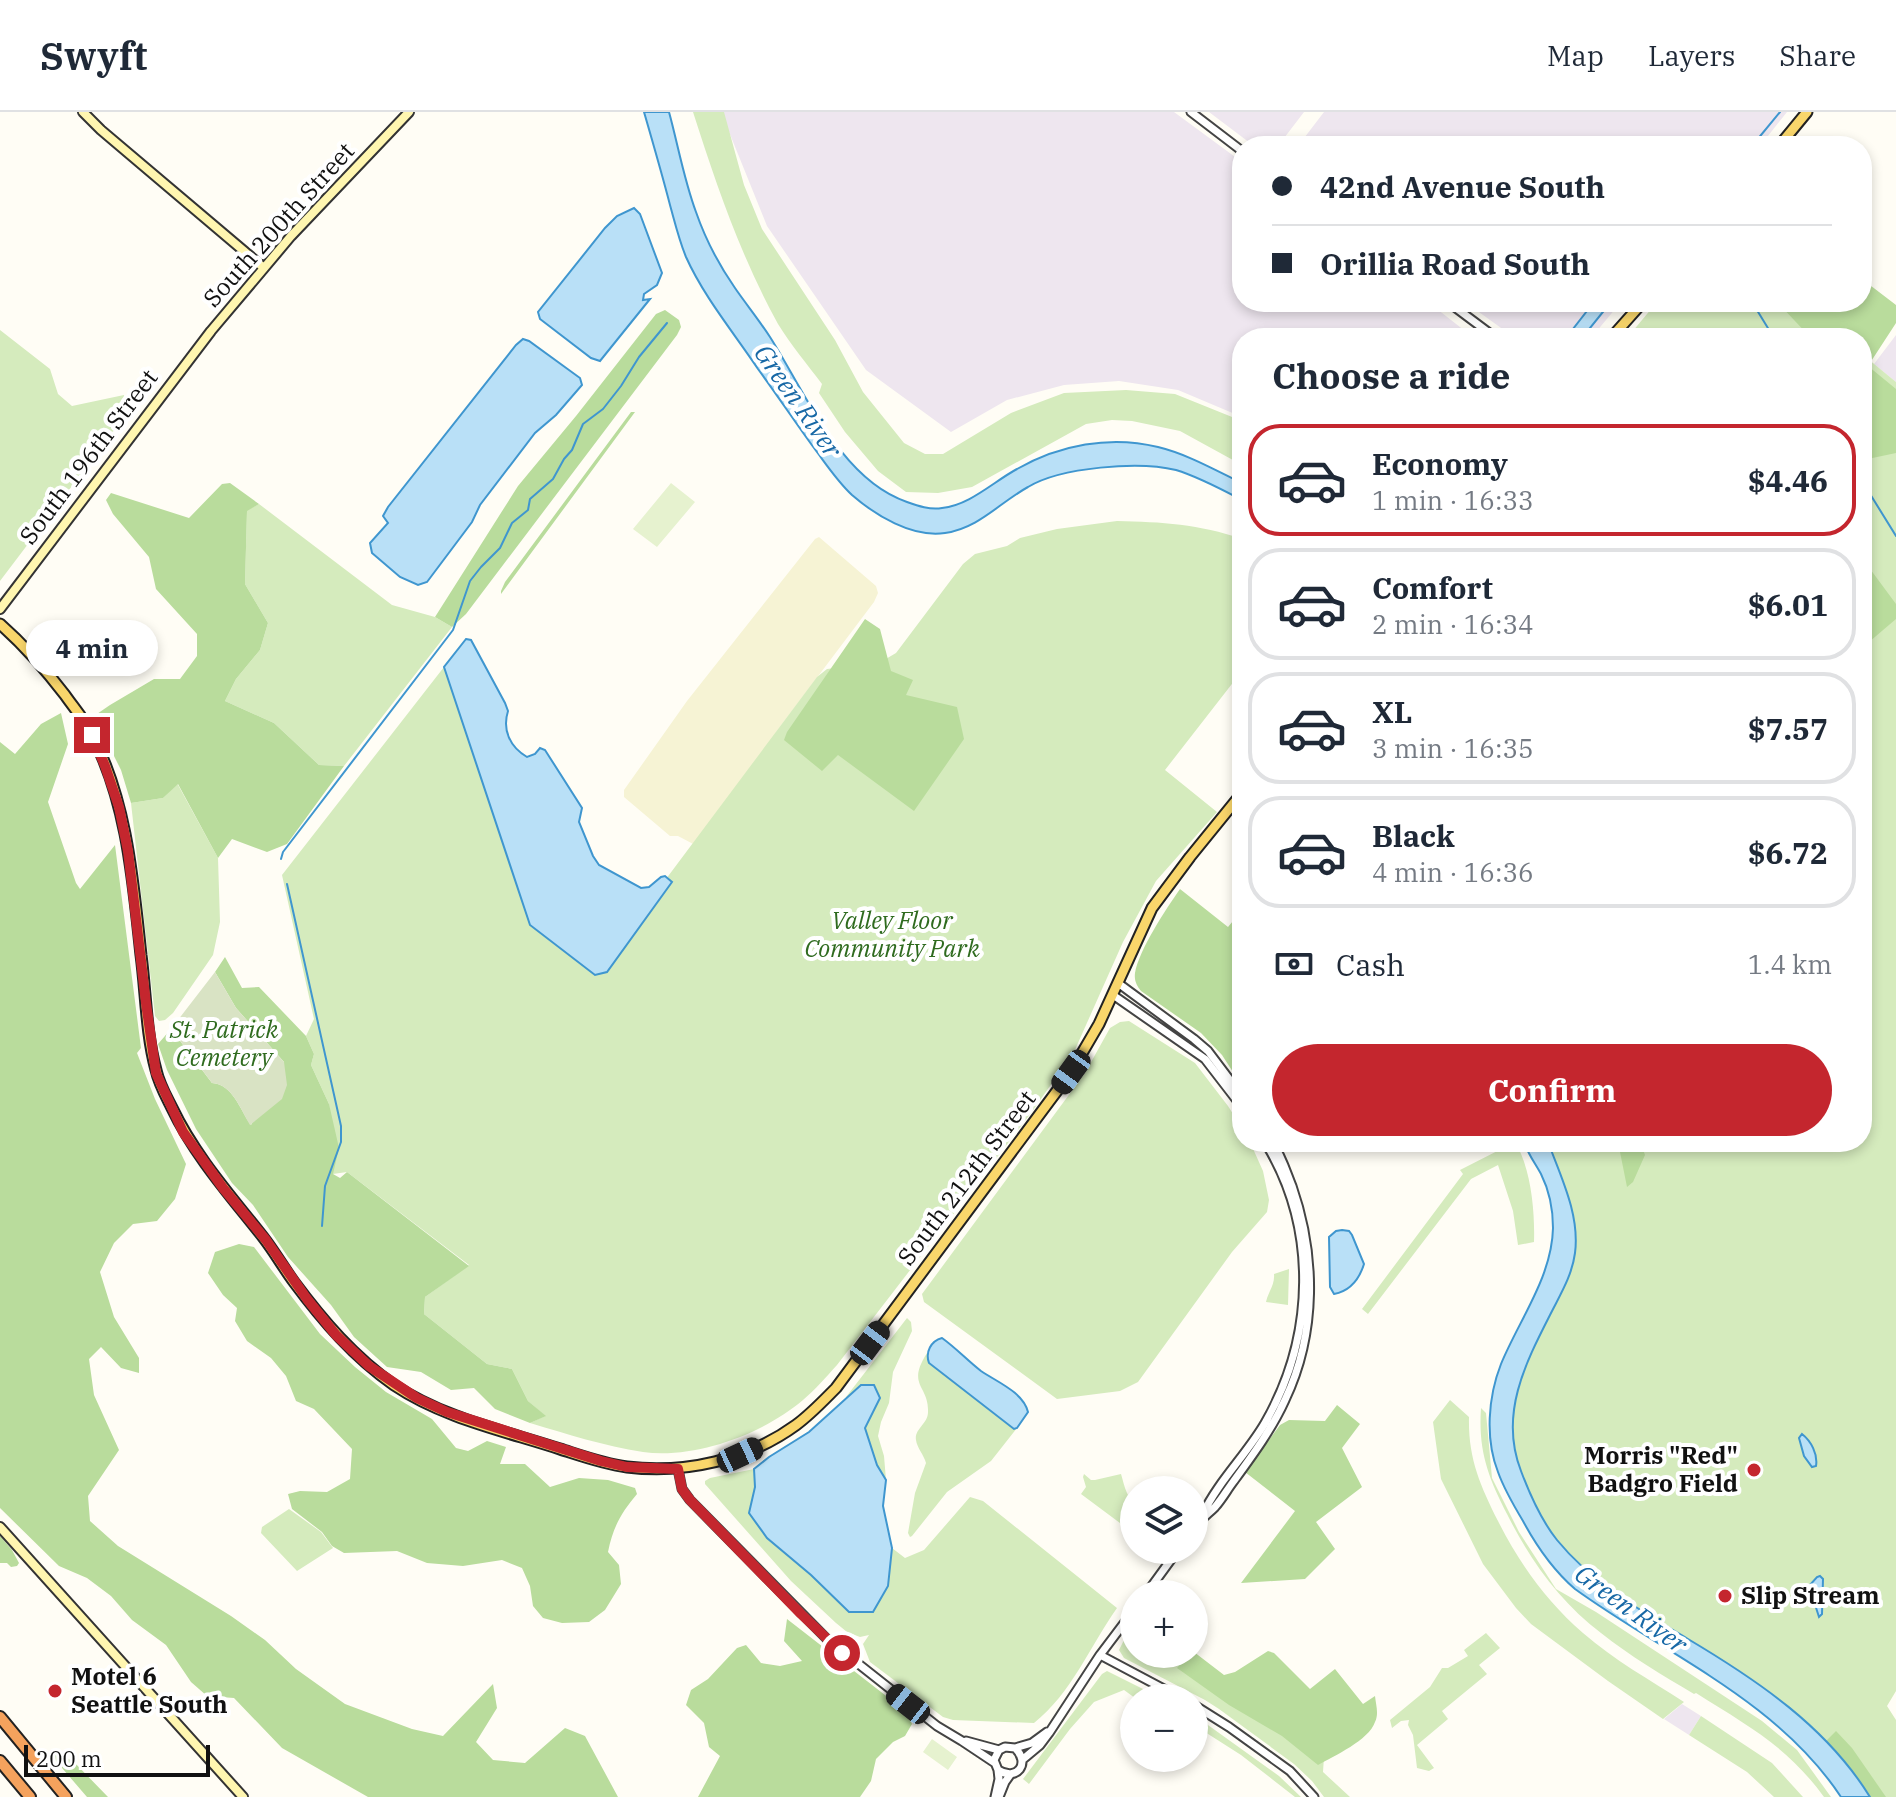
<!DOCTYPE html>
<html lang="en">
<head>
<meta charset="utf-8">
<style>
  body { margin:0; font-family:"IBM Plex Serif",serif; background:#f6f6f7; color:#1f2937; height:100vh; display:flex; flex-direction:column; font-size:30px; white-space:nowrap }
  * { box-sizing:border-box; margin:0 }
  p { font-size:26px; color:#747a83 }
  .icon { flex:none; width:44px; height:44px; fill:none; stroke:currentColor; stroke-width:2; stroke-linecap:round; stroke-linejoin:round }
  .map { position:relative; flex:1; overflow:hidden }
  .sheet { position:absolute; left:1232px; top:216px; width:640px; height:824px; display:flex; flex-direction:column; background:#fff; border-radius:32px; box-shadow:0 4px 12px #0003 }
  .sheet>* { flex:none }
  .banner { position:absolute; left:1232px; top:24px; width:640px; height:176px; border-radius:32px; box-shadow:0 4px 12px #0003; display:grid; align-content:center; height:176px; padding:0 40px; background:#fff }
  .buttons { position:absolute; left:1120px; top:1364px; display:grid; gap:16px }
  .buttons a { display:grid; place-items:center; width:88px; height:88px; border-radius:50%; background:#fff; box-shadow:0 4px 12px #0003; font-size:40px }
  .scale { position:absolute; left:24px; bottom:20px; width:186px; box-sizing:border-box; padding-left:8px; border:4px solid #111; border-top:0; font-size:22px; line-height:28px; white-space:nowrap; color:#111; -webkit-text-stroke:6px #fff; paint-order:stroke }
  .end { position:absolute; width:36px; height:36px; margin:-18px; border:10px solid #c4262e; background:#fff; box-shadow:0 0 0 4px #fff }
  .from { border-radius:50% }
  .bubble { position:absolute; height:56px; border-radius:28px; background:#fff; box-shadow:0 4px 12px #0003; font-size:26px; font-weight:700; line-height:56px; text-align:center }
  .car { position:absolute; width:24px; height:48px; margin:-24px -12px; border-radius:10px; box-shadow:0 0 6px 2px #0007; background:linear-gradient(#222 24%,#8ab4d8 0 40%,#222 0 76%,#8ab4d8 0 86%,#222 0) }
  .banner b { display:flex; align-items:center; gap:28px; height:76px; font-size:30px }
  .banner b+b { border-top:2px solid #e0e1e3 }
  .banner i { width:20px; height:20px; background:#1f2937 }
  ul { padding:0; list-style:none }
  li { display:flex; align-items:center; gap:24px; height:112px; margin:0 16px 12px; padding:0 24px; border:4px solid #e0e1e3; border-radius:32px }
  li div { flex:1 }
  li b { display:block; font-size:30px }
  li em { font-style:normal; font-weight:700 }
  li.active { border-color:#c4262e }
  li>.icon { width:72px; height:72px; stroke-width:1.5 }
  h2 { padding:0 40px; font-size:36px; line-height:96px }
  .pay { display:flex; align-items:center; gap:20px; height:88px; padding:0 40px; font-size:30px }
  .pay p { margin-inline-start:auto }
  .cta { display:flex; gap:16px; margin-top:auto; padding:16px 40px }
  .cta a { flex:1; height:92px; border-radius:48px; background:#c4262e; color:#fff; font-size:32px; font-weight:700; line-height:92px; text-align:center }
  header { display:flex; align-items:center; gap:48px; box-sizing:border-box; height:112px; padding:0 40px; background:#fff; border-bottom:2px solid #e0e1e3 }
  header strong { font-size:38px }
  nav { display:flex; gap:44px; margin-inline-start:auto; font-size:28px }
  .map>svg:first-child { display:block }
  .industrial { fill:#eee6ef }
  .farmland { fill:#f6f3d4 }
  .green { fill:#d5ebbd }
  .forest { fill:#b9dc9c }
  .cemetery { fill:#d9e3c4 }
  .pitch { fill:#e6f2cf }
  .water { fill:#b9e0f7; stroke:#3f96cf; stroke-width:2 }
  .lines { fill:none; stroke-linecap:round; stroke-linejoin:round }
  .stream { stroke:#3f96cf; stroke-width:2 }
  .tertiary-casing { stroke:#444; stroke-width:11 }
  .secondary-casing { stroke:#333; stroke-width:12 }
  .primary-casing { stroke:#222; stroke-width:13 }
  .motorway-casing { stroke:#222; stroke-width:14 }
  .tertiary { stroke:#fff; stroke-width:7 }
  .secondary { stroke:#fff6b0; stroke-width:8 }
  .primary { stroke:#f9d66b; stroke-width:9 }
  .motorway { stroke:#f5a25d; stroke-width:10 }
  .route { stroke:#c4262e; stroke-width:10 }
  .poi-dot { fill:#c4262e; stroke:#fff; stroke-width:3 }
  .labels { text-anchor:middle; stroke-width:8; stroke-linejoin:round; paint-order:stroke }
  .street-label { font-size:24px; fill:#111; stroke:#fff }
  .park-label { font-size:24px; font-style:italic; fill:#2f6b1f; stroke:#fff }
  .poi-label { font-size:24px; font-weight:bold; fill:#111; stroke:#fff; text-anchor:start }
  .water-label { font-size:26px; font-style:italic; fill:#1768a6; stroke:#fff }
</style>
</head>
<body>
<header>
<strong>Swyft</strong>
<nav><a>Map</a><a>Layers</a><a>Share</a></nav>
</header>
<div class="map">
<svg width="1896" height="1685" viewBox="0 0 1896 1685">
  <rect width="100%" height="100%" fill="#fffdf5"/>
  <path class="industrial" d="M721,0H1174L1242,50V190H1428L1474,226H1242V305L1178,278L1119,269L1064,273L1007,288L951,320L866,258L767,114Z
    M1209,0H1304L1278,34H1254Z
    M1324,0H1787L1760,34H1298Z
    M1465,190H1621L1591,226H1515Z
    M1896,223V270L1874,252Z
    M1682,1592L1701,1604L1689,1623L1664,1607Z"/>
  <path class="farmland" d="M819,425L876,474L878,481L874,490L776,620L774,629L697,734L678,724H670L624,685V678L687,589L815,427Z"/>
  <path class="green" d="M693,0H724L744,73L762,117L835,228L863,280L904,331L925,342H943L1011,301L1064,281L1126,278L1175,282L1242,309V353L1180,319L1132,309L1112,308L1086,312L972,375L938,381L906,380L878,359L845,320L819,281L822,272C807,252 791,233 778,212C741,145 716,72 693,0Z
    M1657,190H1798L1842,226H1627Z
    M0,218L50,257L58,282L72,294L124,283L125,304L0,469Z
    M1862,242L1896,270V1579L1887,1594L1896,1608V1685H1870C1827,1615 1757,1568 1688,1527C1641,1499 1592,1471 1557,1428C1541,1408 1530,1383 1521,1359C1499,1303 1525,1253 1550,1203C1560,1183 1572,1164 1575,1141C1580,1103 1561,1065 1548,1030H1862Z
    M259,392L392,493L435,505L452,515L344,654L319,653L274,611L225,589L236,567L260,538L268,511L245,472L247,398Z
    M1117,409C1162,410 1199,412 1242,427V559L1165,658L1217,700L1156,769L1123,830L1074,940L1031,1001L837,1253C826,1265 815,1278 803,1288C763,1322 696,1347 643,1340C604,1334 567,1322 530,1311L545,1304L528,1289L512,1257L487,1252L424,1202L425,1185L469,1153L347,1060L333,1062L329,992L311,953L314,942L306,924L314,907L282,763L444,555L530,813L595,862L817,565L827,557L879,551L896,541L963,452L975,442L1007,434L1020,426L1057,417Z
    M177,671L218,746L220,810L213,843L173,901L165,908L159,909L155,904L131,691L163,686Z
    M1129,909L1195,951L1228,994L1242,1016V1030H1250L1263,1059L1269,1088L1267,1100L1232,1140L1138,1270L1120,1279L1057,1287L924,1190L922,1182L1085,961L1110,916L1120,910Z
    M1515,1030C1531,1056 1535,1099 1534,1130L1518,1133L1513,1099L1498,1053L1471,1067L1368,1202L1362,1197L1463,1062L1460,1058Z
    M1289,1157L1288,1193L1266,1190C1268,1180 1275,1173 1274,1162Z
    M907,1206L911,1210L912,1219L893,1260L889,1291L881,1310L878,1324L884,1344L886,1368L877,1353L865,1316L872,1302L846,1285Z
    M927,1241V1248L1014,1317L1017,1316L991,1349L947,1380L912,1424L910,1425L908,1421L915,1381L926,1351C924,1343 917,1336 916,1328C914,1317 928,1312 928,1300C929,1273 906,1274 927,1241Z
    M1450,1288L1469,1305C1468,1346 1480,1373 1498,1409C1519,1451 1547,1490 1583,1521C1614,1548 1650,1568 1684,1590L1663,1607L1608,1569L1531,1512L1516,1496L1483,1452L1441,1367L1433,1310Z
    M1481,1296L1486,1301L1492,1366L1519,1420L1556,1477L1596,1500L1762,1609L1797,1638L1831,1685H1824C1787,1634 1748,1614 1696,1581L1694,1582C1662,1563 1630,1544 1601,1521C1560,1490 1530,1448 1507,1402C1488,1365 1478,1338 1481,1296Z
    M754,1357L755,1375L749,1401L849,1500L888,1474L892,1436L905,1446L924,1438L970,1385L983,1389L1117,1496C1090,1534 1071,1582 1034,1611L953,1608L943,1605L870,1550L863,1532L869,1523L860,1525L847,1520L836,1511L791,1469L705,1372V1369L710,1366Z
    M1084,1362L1091,1368H1095L1121,1362C1123,1368 1124,1375 1127,1381C1134,1395 1139,1402 1128,1417L1081,1382L1086,1375L1083,1365Z
    M289,1397L321,1420L333,1436L297,1459L261,1421L262,1415Z
    M1486,1521L1500,1536L1479,1553L1487,1562L1442,1599L1448,1607L1417,1633L1434,1656L1429,1659L1417,1656L1413,1623L1408,1613L1409,1608L1401,1609L1392,1616L1390,1608L1430,1575L1442,1556H1448L1468,1544L1464,1538Z
    M1124,1528L1134,1532V1542H1159L1181,1551L1324,1645L1323,1660L1350,1685H1324L1312,1669L1294,1652L1219,1597L1205,1588L1124,1546L1119,1538Z
    M1107,1559L1161,1586H1135L1124,1578L1094,1590L1070,1617L1029,1672L1023,1667L1102,1562Z
    M1194,1603L1279,1664L1301,1685H1295L1241,1643L1194,1613Z
    M1701,1604L1772,1651L1803,1685H1774L1747,1660L1689,1623Z"/>
  <path class="forest" d="M1862,167L1896,193V211L1868,254L1896,277V341L1863,348L1862,226H1811L1777,190H1862Z
    M665,198L679,208L681,215L677,223L466,502L452,515L435,505L518,374L576,304L656,202Z
    M631,300H635L501,482V479L505,470Z
    M230,371L259,392L247,399L245,472L268,511L260,538L236,567L225,589L274,611L319,653L344,654L287,732L267,740L232,727L218,746L178,672L163,686L131,691L121,658L94,604L110,593L154,567H180L197,544V522L156,477L149,445L113,402L106,388L111,381L189,406L222,372Z
    M1862,446L1896,492V507L1862,536Z
    M865,507L880,517L891,559L913,568L906,583L957,595L964,627L914,699L838,643L822,659L784,628L787,620Z
    M61,601L68,632L48,690L76,771L80,777L115,733L141,936L137,941L155,987L186,1052L175,1087L157,1109L133,1112L114,1131L100,1160L114,1205L139,1246V1261L121,1256L101,1235L89,1247L94,1283L119,1338L88,1384L90,1409L118,1434L231,1504L265,1528L296,1557L345,1592L412,1617L443,1624L493,1572L497,1596L476,1630L493,1648L525,1651L565,1616L585,1624L618,1685H368L282,1636L234,1586L207,1584L191,1570L166,1533L132,1508L111,1484L87,1466L59,1454L0,1396V630L15,642L41,612Z
    M1180,777L1228,815L1242,798V974L1222,943L1201,921L1141,879C1137,874 1134,869 1135,861C1139,838 1166,797 1180,777Z
    M225,845L242,876L259,875L306,924L314,942L311,953L329,992L339,1036L333,1062L340,1066L347,1060L469,1154L425,1185L424,1202L487,1252L512,1257L528,1289L546,1304L530,1311L495,1297L474,1276L451,1278L421,1260L387,1255L354,1225L331,1193L288,1145L253,1093L232,1071L196,1017L167,958L158,932L171,917L212,971C233,972 240,998 251,1013L284,950L236,896L215,860Z
    M1618,1030H1640L1645,1043L1633,1070L1627,1075Z
    M239,1132L254,1135L320,1222L355,1255L386,1280L432,1307L456,1336L468,1339L487,1329L506,1335L500,1352H525L550,1375L579,1366L608,1368L635,1376L637,1382C621,1401 613,1415 608,1440L619,1453L621,1472L605,1498L589,1510L562,1511L543,1506L533,1494L530,1474L522,1456L502,1448L463,1454L427,1451L397,1439L344,1441L332,1434L322,1420L292,1397L288,1382L300,1379L327,1380L350,1367L352,1337L314,1297L296,1289L286,1264L271,1246L247,1229L235,1209L237,1196L223,1183L208,1161L215,1140Z
    M1337,1293L1360,1312L1342,1336L1362,1375L1316,1410L1335,1437L1305,1467L1241,1471L1295,1399L1245,1360L1280,1313L1289,1308L1325,1309Z
    M0,1424L12,1438L19,1451L17,1454L11,1455L7,1451H0Z
    M787,1507L903,1597L912,1612L905,1624L893,1630L876,1647L871,1669L860,1685H698L720,1644L709,1635L704,1611L686,1593L691,1578L708,1567L737,1536L746,1533L761,1551L780,1554L802,1549L784,1529Z
    M1268,1539L1274,1541L1310,1577L1335,1557L1363,1592L1375,1584C1376,1593 1379,1602 1375,1610C1369,1628 1334,1644 1318,1653L1282,1624L1229,1593L1177,1556L1188,1542H1194V1540L1224,1563L1235,1560Z
    M1836,1619L1852,1636L1886,1685H1870L1838,1642L1826,1629Z
    M54,1640L73,1649L108,1685H87L56,1649Z"/>
  <path class="cemetery" d="M215,860L236,896L284,950L287,973L282,987L250,1013C241,998 232,972 212,971L171,917Z"/>
  <path class="pitch" d="M671,371L695,390L657,435L633,417Z
    M932,1627L957,1645L948,1658L923,1640Z"/>
  <path class="water" d="M644,0H669C678,33 684,68 696,100C705,126 719,153 735,176C746,192 759,208 770,225C805,280 841,368 907,390C918,394 930,398 942,396C970,393 993,370 1017,357C1059,333 1110,323 1158,335C1187,342 1215,358 1242,371V388C1221,377 1199,365 1176,358C1139,349 1061,355 1028,375C999,391 979,416 945,421C912,426 875,403 852,383C837,369 826,352 814,336C795,310 777,283 758,257C734,221 704,185 686,145C679,128 675,111 670,93C662,62 653,31 644,0Z
    M634,96L640,102L662,161L657,173L644,182L643,188L650,187L600,249L591,246L540,207L538,200L605,116L617,104Z
    M1594,190H1611L1582,226H1566Z
    M523,227L529,229L580,266L582,273L556,303L535,321L480,393L472,410L427,470L418,473L400,465L372,441L370,431L388,411L383,404L388,395L516,233Z
    M466,527L471,528L505,591L508,599C502,618 510,635 527,645L535,642L540,636L545,638L582,696L579,710L593,744L599,753L641,776L649,775L661,765L665,764L672,770L607,860L595,863L530,813L444,555Z
    M1524,1030H1548C1561,1065 1580,1103 1575,1141C1572,1164 1560,1183 1550,1203C1525,1252 1499,1303 1521,1359C1530,1383 1541,1408 1557,1428C1592,1471 1641,1499 1688,1527C1757,1568 1827,1615 1870,1685H1841C1777,1588 1666,1543 1575,1477C1553,1458 1537,1435 1523,1409C1514,1394 1504,1377 1498,1360C1485,1327 1488,1285 1501,1252C1519,1208 1552,1165 1553,1116C1553,1098 1549,1078 1541,1062C1535,1051 1528,1042 1524,1030Z
    M1342,1118L1349,1119L1352,1123L1364,1152C1359,1168 1350,1179 1334,1182L1330,1175L1329,1125L1336,1119Z
    M942,1226C956,1236 968,1249 981,1259C997,1270 1023,1280 1028,1300L1017,1316L1014,1317L929,1251C925,1240 931,1229 942,1226Z
    M861,1273H874L880,1286L865,1316L877,1353L886,1368L883,1394L892,1436L888,1474L873,1500H849L811,1463L767,1426L749,1401L755,1375L754,1357L769,1345L809,1320Z
    M1802,1322C1811,1329 1818,1342 1816,1354L1812,1355L1804,1344L1799,1326Z
    M1820,1464L1823,1467L1822,1502L1819,1505L1809,1474L1817,1465Z"/>
  <g class="lines">
    <path class="stream" d="M1752,34L1780,0
      M1752,190L1774,226
      M1862,369L1896,424
      M281,747L283,740L453,518L470,469L481,455L500,436L512,411L528,398L530,387L553,367L564,347L572,338L583,312L603,297L621,274L639,245L667,211
      M287,772L341,1014V1030L325,1074L322,1114"/>
    <defs>
      <path id="tertiary" d="M1191,0L1242,39
        M1448,190L1496,226
        M1118,871L1194,927L1208,939L1242,984
        M1113,883L1205,947L1242,995
        M678,1357L682,1377L690,1388L827,1527L937,1614L962,1629L995,1651
        M1203,1402C1217,1371 1247,1342 1265,1311C1315,1224 1318,1116 1265,1030
        M1194,1416C1200,1408 1208,1402 1215,1395C1222,1387 1227,1378 1233,1370C1252,1344 1272,1317 1285,1288C1317,1221 1316,1143 1292,1074C1286,1059 1281,1043 1272,1030
        M1146,1482L1178,1438
        M1100,1543L1181,1586
        M1194,1593L1229,1615L1290,1659L1314,1685
        M966,1629L999,1638L1005,1635L1015,1636C1031,1651 1017,1670 998,1658L994,1648L999,1638
        M1015,1636L1032,1631L1047,1620
        M1022,1648L1040,1633L1049,1621L1100,1543L1134,1498
        M995,1685L999,1667L998,1658
        M999,1685L1005,1670L1010,1663"/>
      <path id="secondary" d="M83,0L101,18L264,156
        M0,497L211,219L291,124L409,0
        M0,1415L243,1685"/>
      <path id="primary" d="M1779,34L1807,0
        M1611,226L1643,190
        M0,512C25,534 45,557 65,583C74,596 85,608 92,623C127,690 133,769 141,843C146,881 146,921 156,958C159,972 166,984 172,996C195,1044 230,1083 263,1125C274,1139 283,1155 294,1170C323,1209 354,1245 394,1273C443,1306 505,1319 560,1337C582,1344 604,1352 627,1355C685,1362 748,1348 796,1313C811,1302 823,1289 836,1276L1071,960L1099,912L1152,796L1190,745L1242,681"/>
      <path id="motorway" d="M0,1605L66,1685
        M0,1649L30,1685"/>
    </defs>
    <use href="#tertiary" class="tertiary-casing"/>
    <use href="#secondary" class="secondary-casing"/>
    <use href="#primary" class="primary-casing"/>
    <use href="#motorway" class="motorway-casing"/>
    <use href="#tertiary" class="tertiary"/>
    <use href="#secondary" class="secondary"/>
    <use href="#primary" class="primary"/>
    <use href="#motorway" class="motorway"/>
  </g>
  <g class="lines">
    <path class="route" d="M92,623L105,654L119,695L128,739L146,891L156,961L183,1020L223,1076L266,1128L307,1187L336,1223L369,1254L417,1286L447,1300L601,1349L627,1355L678,1357L682,1377L690,1388L801,1502L842,1541"/>
  </g>
  <g class="poi-dot">
    <circle cx="1754" cy="1358" r="8"/>
    <circle cx="1725" cy="1484" r="8"/>
    <circle cx="55" cy="1579" r="8"/>
  </g>
  <g class="labels">
    <g class="street-label">
      <text transform="translate(279 113) rotate(-48)" y="8">South 200th Street</text>
      <text transform="translate(89 345) rotate(-53)" y="8">South 196th Street</text>
      <text transform="translate(967 1066) rotate(-53)" y="8">South 212th Street</text>
    </g>
    <g class="park-label">
      <text x="892" y="817">Valley Floor<tspan x="892" dy="28">Community Park</tspan></text>
      <text x="224" y="926">St. Patrick<tspan x="224" dy="28">Cemetery</tspan></text>
    </g>
    <g class="poi-label">
      <text x="1738" y="1352" text-anchor="end">Morris "Red"<tspan x="1738" dy="28">Badgro Field</tspan></text>
      <text x="1741" y="1492">Slip Stream</text>
      <text x="71" y="1573">Motel 6<tspan x="71" dy="28">Seattle South</tspan></text>
    </g>
    <g class="water-label">
      <text transform="translate(798 289) rotate(55)" y="9">Green River</text>
      <text transform="translate(1631 1497) rotate(36)" y="9">Green River</text>
    </g>
  </g>
</svg>
<div class="buttons">
<a><svg class="icon" aria-label="layers" viewBox="0 0 24 24"><path d="M12 4l9 5-9 5-9-5zM3 14l9 5 9-5"/></svg></a>
<a>+</a>
<a>−</a>
</div>
<div class="scale">200 m</div>
<i class="end from" style="left:842px;top:1541px"></i>
<i class="end" style="left:92px;top:623px"></i>
<div class="bubble" style="left:26px;top:508px;width:132px">4 min</div>
<i class="car" style="left:1071px;top:960px;rotate:216deg"></i>
<i class="car" style="left:870px;top:1231px;rotate:37deg"></i>
<i class="car" style="left:740px;top:1343px;rotate:65deg"></i>
<i class="car" style="left:908px;top:1592px;rotate:308deg"></i>
<div class="banner">
<b><i class="from"></i>42nd Avenue South</b>
<b><i></i>Orillia Road South</b>
</div>
<section class="sheet">
<h2>Choose a ride</h2>
<ul>
<li class="active"><svg class="icon" aria-label="car" viewBox="0 0 24 24"><path d="M5 17H2v-5l4-1 3-4h7l3 4 3 1v5h-3M9 17h6M6 11h13"/><circle cx="7" cy="17" r="2"/><circle cx="17" cy="17" r="2"/></svg><div><b>Economy</b><p>1 min · 16:33</p></div><em>$4.46</em></li>
<li><svg class="icon" aria-label="car" viewBox="0 0 24 24"><path d="M5 17H2v-5l4-1 3-4h7l3 4 3 1v5h-3M9 17h6M6 11h13"/><circle cx="7" cy="17" r="2"/><circle cx="17" cy="17" r="2"/></svg><div><b>Comfort</b><p>2 min · 16:34</p></div><em>$6.01</em></li>
<li><svg class="icon" aria-label="car" viewBox="0 0 24 24"><path d="M5 17H2v-5l4-1 3-4h7l3 4 3 1v5h-3M9 17h6M6 11h13"/><circle cx="7" cy="17" r="2"/><circle cx="17" cy="17" r="2"/></svg><div><b>XL</b><p>3 min · 16:35</p></div><em>$7.57</em></li>
<li><svg class="icon" aria-label="car" viewBox="0 0 24 24"><path d="M5 17H2v-5l4-1 3-4h7l3 4 3 1v5h-3M9 17h6M6 11h13"/><circle cx="7" cy="17" r="2"/><circle cx="17" cy="17" r="2"/></svg><div><b>Black</b><p>4 min · 16:36</p></div><em>$6.72</em></li>
</ul>
<div class="pay"><svg class="icon" aria-label="cash" viewBox="0 0 24 24"><path d="M3 7h18v10H3z"/><circle cx="12" cy="12" r="2"/></svg>Cash<p>1.4 km</p></div>
<div class="cta"><a>Confirm</a></div>
</section>
</div>
</body>
</html>
